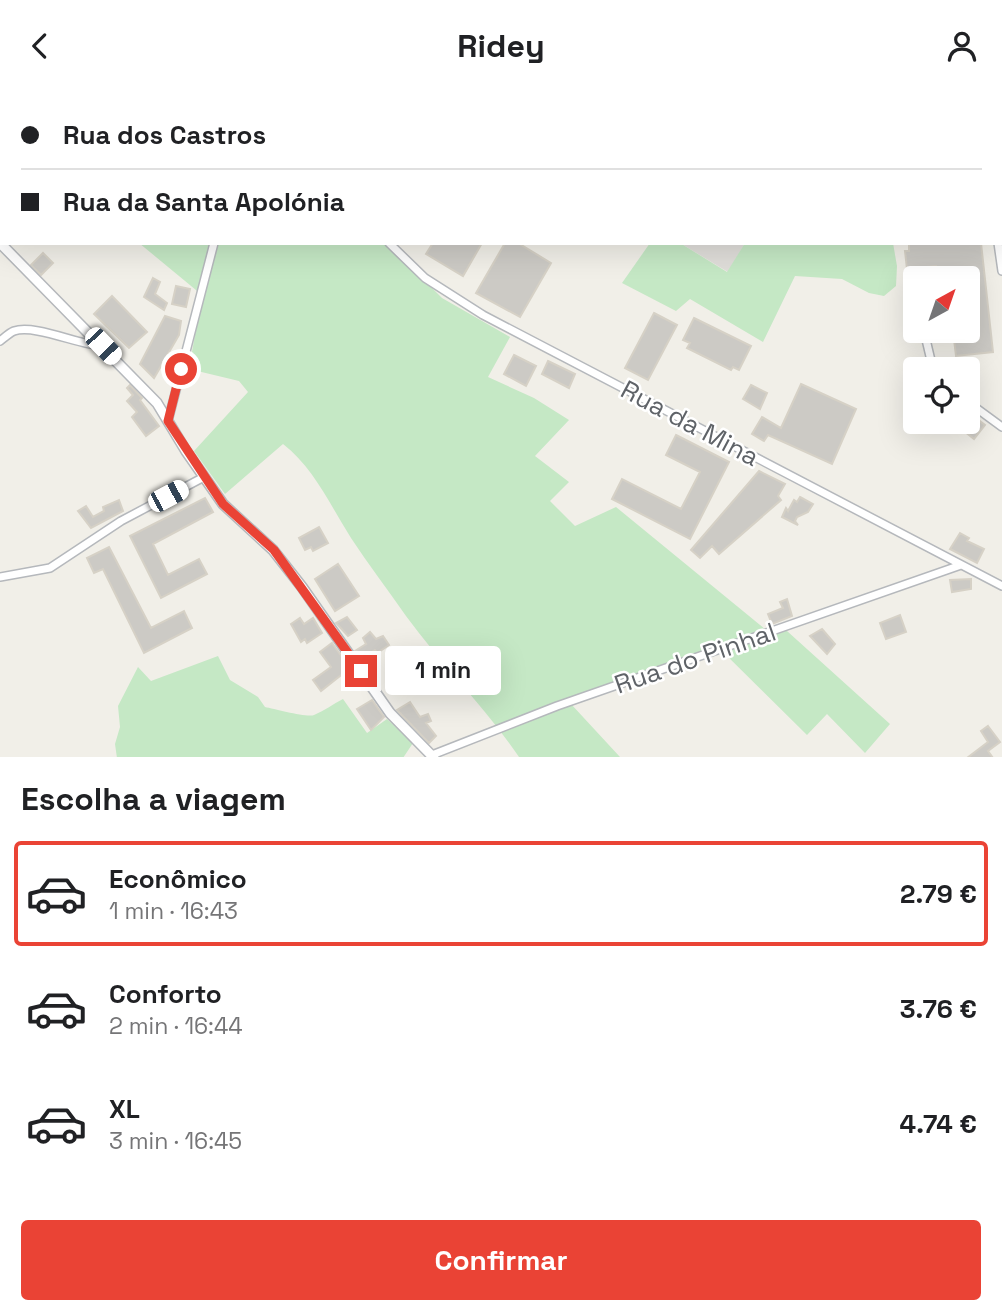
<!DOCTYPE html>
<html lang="pt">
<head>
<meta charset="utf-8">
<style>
  body { margin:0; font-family:"Space Grotesk",sans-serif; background:#f6f6f6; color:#202124; height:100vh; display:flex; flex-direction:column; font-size:26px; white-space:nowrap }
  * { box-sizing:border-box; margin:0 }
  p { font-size:23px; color:#757577 }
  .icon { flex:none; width:38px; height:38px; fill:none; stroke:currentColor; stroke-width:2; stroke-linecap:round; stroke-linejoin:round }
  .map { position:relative; height:666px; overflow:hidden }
  .sheet { display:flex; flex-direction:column; background:#fff; flex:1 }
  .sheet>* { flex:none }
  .guide { position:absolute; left:0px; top:0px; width:1003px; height:154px; box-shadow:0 7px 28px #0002; display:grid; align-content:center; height:154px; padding:0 21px; background:#fff }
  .needle { width:46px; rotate:40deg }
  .tools { position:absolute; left:903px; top:175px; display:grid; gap:14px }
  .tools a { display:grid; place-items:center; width:77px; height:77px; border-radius:7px; background:#fff; box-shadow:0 7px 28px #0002; font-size:35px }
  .end { position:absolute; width:32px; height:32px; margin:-16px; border:9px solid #ea4335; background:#fff; box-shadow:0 0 0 4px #fff }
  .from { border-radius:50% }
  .bubble { position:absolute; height:49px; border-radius:7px; background:#fff; box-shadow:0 7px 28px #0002; font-size:23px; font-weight:800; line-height:49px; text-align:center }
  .car { position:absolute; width:21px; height:42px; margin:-21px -10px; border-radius:9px; box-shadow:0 0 5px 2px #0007; background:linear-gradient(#fff 24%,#345 0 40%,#fff 0 76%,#345 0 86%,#fff 0) }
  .guide b { display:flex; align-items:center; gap:24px; height:66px; font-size:26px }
  .guide b+b { border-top:2px solid #e0e0e0 }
  .guide i { width:18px; height:18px; background:#202124 }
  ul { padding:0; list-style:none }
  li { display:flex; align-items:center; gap:21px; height:105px; margin:0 14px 10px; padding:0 7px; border:4px solid transparent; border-radius:7px }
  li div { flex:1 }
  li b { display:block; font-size:26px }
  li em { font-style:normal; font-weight:800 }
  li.current { border-color:#ea4335 }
  li>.icon { width:63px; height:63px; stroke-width:1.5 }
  h2 { padding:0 21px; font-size:32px; line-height:84px }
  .cta { display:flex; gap:14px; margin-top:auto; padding:14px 21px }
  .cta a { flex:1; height:80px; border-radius:7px; background:#ea4335; color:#fff; font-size:28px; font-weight:800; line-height:80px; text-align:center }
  header { display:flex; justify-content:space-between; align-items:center; height:91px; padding:0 21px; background:#fff; font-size:32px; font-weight:800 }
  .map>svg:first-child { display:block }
  .industrial { fill:#e0deda }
  .green { fill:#c5e8c5 }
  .building { fill:#cccac5; stroke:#d6d1c6; stroke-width:2 }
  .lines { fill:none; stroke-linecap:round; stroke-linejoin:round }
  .minor-casing { stroke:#b5b8bc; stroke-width:10 }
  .tertiary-casing { stroke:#b5b8bc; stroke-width:12 }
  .minor { stroke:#fff; stroke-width:7 }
  .tertiary { stroke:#fff; stroke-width:9 }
  .route { stroke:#ea4335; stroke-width:9 }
  .labels { text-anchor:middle; stroke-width:5; stroke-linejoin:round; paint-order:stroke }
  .street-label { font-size:26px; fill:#5f6368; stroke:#fff }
</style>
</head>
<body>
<header><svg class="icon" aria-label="back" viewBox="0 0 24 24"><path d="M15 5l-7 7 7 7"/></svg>Ridey<svg class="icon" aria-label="person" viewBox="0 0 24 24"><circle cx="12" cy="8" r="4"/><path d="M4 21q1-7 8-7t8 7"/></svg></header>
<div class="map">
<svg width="1002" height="667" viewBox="0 0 1002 667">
  <rect width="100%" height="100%" fill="#f1efe8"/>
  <path class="industrial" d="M680,152H745L728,181Z"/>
  <path class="green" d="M139,152H387L442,207L510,246L488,286L534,307L569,329L535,365L569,391L550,410L575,435L616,416L766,539L787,540L890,633L865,662L827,623L807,644L719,557L571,613L620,666H519C485,616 442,574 406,525C388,499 368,473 351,447C330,414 314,377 283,353L225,403L194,360L248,301L239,290L189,278L202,204Z
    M650,152H680L727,181L745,152H893L897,175L896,195L884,205L869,202L842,188L795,185L763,251L690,208L676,220L622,192Z
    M218,565L230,589L258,606L265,616C275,618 308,627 314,624C324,620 333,613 343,608L367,642L387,628L413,652L403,667H117L115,653L120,636L118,615L138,576L151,590Z"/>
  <path class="building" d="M433,152H482L463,185L426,163Z
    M505,152H518L551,172L520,226L476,202Z
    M909,152H981L993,261L956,265L953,240H968V187H937L936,175L907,178L905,160H909Z
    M43,162L53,172L41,184L31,174Z
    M153,187L160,191L155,203L167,212L164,219L144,206Z
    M176,195L190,198L186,216L172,213Z
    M112,205L147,241L129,257L94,223Z
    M654,222L677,234L648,289L625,277Z
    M165,225L181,230L179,244L154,287L140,273Z
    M694,227L751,255L739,279L733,276L731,279L687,257L690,252L683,249Z
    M514,264L536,275L526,295L504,283Z
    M548,270L575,283L569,297L542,283Z
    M801,293L856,318L832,373L768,344L764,350L752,343L762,326L781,337Z
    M130,294L142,307L140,309L159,335L146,345L132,326L137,321L127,310L133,304L127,297Z
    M751,294L767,302L760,318L743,308Z
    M968,321L985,334L974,348L958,335L961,331H968Z
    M676,344L729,371L690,448L612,408L622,388L681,418L700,381L666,364Z
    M759,380L785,393L778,405L781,409L719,463L712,455L700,467L691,459Z
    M800,406L813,413L808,421L797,426L795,430L798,434L782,426L786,417L788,420L794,409L797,411Z
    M205,407L213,421L153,453L168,484L199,468L207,483L161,507L130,445Z
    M119,409L123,420L91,437L78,420L86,415L93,426L104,420L103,416Z
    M319,436L328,452L313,460L311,456L305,459L299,447Z
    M960,442L969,447L967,450L984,458L977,472L950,458Z
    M109,456L151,537L184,520L192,537L144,562L103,478L94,482L87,467Z
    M338,473L359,505L335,520L315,488Z
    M971,488V498L952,501L950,489Z
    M787,508L792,525L772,533L768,523L783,517L780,511Z
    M900,524L906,541L886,548L880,532Z
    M347,526L357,539L348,545L336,532Z
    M300,527L304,533L313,527L322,542L307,552L305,548L301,551L291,533Z
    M822,538L835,553L827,563L810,545Z
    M370,541L376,548L383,545L389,554L377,562L375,559L361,568L355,560L366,553L363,547Z
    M332,552L350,577L321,600L313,589L331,576L320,561Z
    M372,609L384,626L371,639L357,618Z
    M410,611L420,626L428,623L431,630L426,632L436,645L429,652L397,619Z
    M988,635L1000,651L988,660L993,667H967L988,651L981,640Z"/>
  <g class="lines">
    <defs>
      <path id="minor" d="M280,0L282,2
        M883,0L884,2
        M976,0L977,2
        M264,2V0
        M346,2L347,0
        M1001,107L1002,106
        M389,152L425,187L483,224L1002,495
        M998,152L1002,180
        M924,240L933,278
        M0,250C4,247 9,242 14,240C35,233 79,254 103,255
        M968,311L1002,336
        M168,330L214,152
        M0,486L50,477L121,430L204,386
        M432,664L557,615L961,474"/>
      <path id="tertiary" d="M52,2L53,0
        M0,103L2,99
        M0,152L157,312L186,360L223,413L273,459L302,496L390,622L434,667"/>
    </defs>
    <use href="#minor" class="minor-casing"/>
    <use href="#tertiary" class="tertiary-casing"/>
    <use href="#minor" class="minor"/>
    <use href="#tertiary" class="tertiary"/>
  </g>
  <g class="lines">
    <path class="route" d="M181,278L168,330L223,413L274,459L361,580"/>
  </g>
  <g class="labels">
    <g class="street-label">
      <text transform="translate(690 332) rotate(28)" y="9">Rua da Mina</text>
      <text transform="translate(695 567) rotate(-19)" y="9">Rua do Pinhal</text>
    </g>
  </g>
</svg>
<div class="tools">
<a><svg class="needle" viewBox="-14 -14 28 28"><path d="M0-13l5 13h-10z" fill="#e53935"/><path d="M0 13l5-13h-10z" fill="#757577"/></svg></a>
<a><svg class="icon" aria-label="locate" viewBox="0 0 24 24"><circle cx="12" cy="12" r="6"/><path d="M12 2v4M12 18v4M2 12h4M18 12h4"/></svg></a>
</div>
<i class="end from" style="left:181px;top:278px"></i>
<i class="end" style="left:361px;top:580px"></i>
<div class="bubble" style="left:385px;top:555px;width:116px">1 min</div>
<i class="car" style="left:103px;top:255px;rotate:136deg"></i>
<i class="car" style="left:168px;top:405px;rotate:62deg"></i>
<div class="guide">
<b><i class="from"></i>Rua dos Castros</b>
<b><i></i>Rua da Santa Apolónia</b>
</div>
</div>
<section class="sheet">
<h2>Escolha a viagem</h2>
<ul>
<li class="current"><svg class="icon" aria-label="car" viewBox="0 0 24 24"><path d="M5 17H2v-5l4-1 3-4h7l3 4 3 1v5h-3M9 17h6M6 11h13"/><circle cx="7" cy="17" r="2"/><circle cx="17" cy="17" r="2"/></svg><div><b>Econômico</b><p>1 min · 16:43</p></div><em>2.79 €</em></li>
<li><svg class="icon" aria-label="car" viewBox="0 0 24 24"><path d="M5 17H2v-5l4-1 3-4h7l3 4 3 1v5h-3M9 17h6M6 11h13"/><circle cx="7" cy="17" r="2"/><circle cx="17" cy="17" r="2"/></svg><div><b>Conforto</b><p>2 min · 16:44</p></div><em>3.76 €</em></li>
<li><svg class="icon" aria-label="car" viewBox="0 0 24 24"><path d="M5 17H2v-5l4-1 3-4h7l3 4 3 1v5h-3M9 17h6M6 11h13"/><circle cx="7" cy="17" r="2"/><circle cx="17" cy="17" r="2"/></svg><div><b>XL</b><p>3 min · 16:45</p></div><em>4.74 €</em></li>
</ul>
<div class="cta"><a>Confirmar</a></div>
</section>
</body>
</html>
